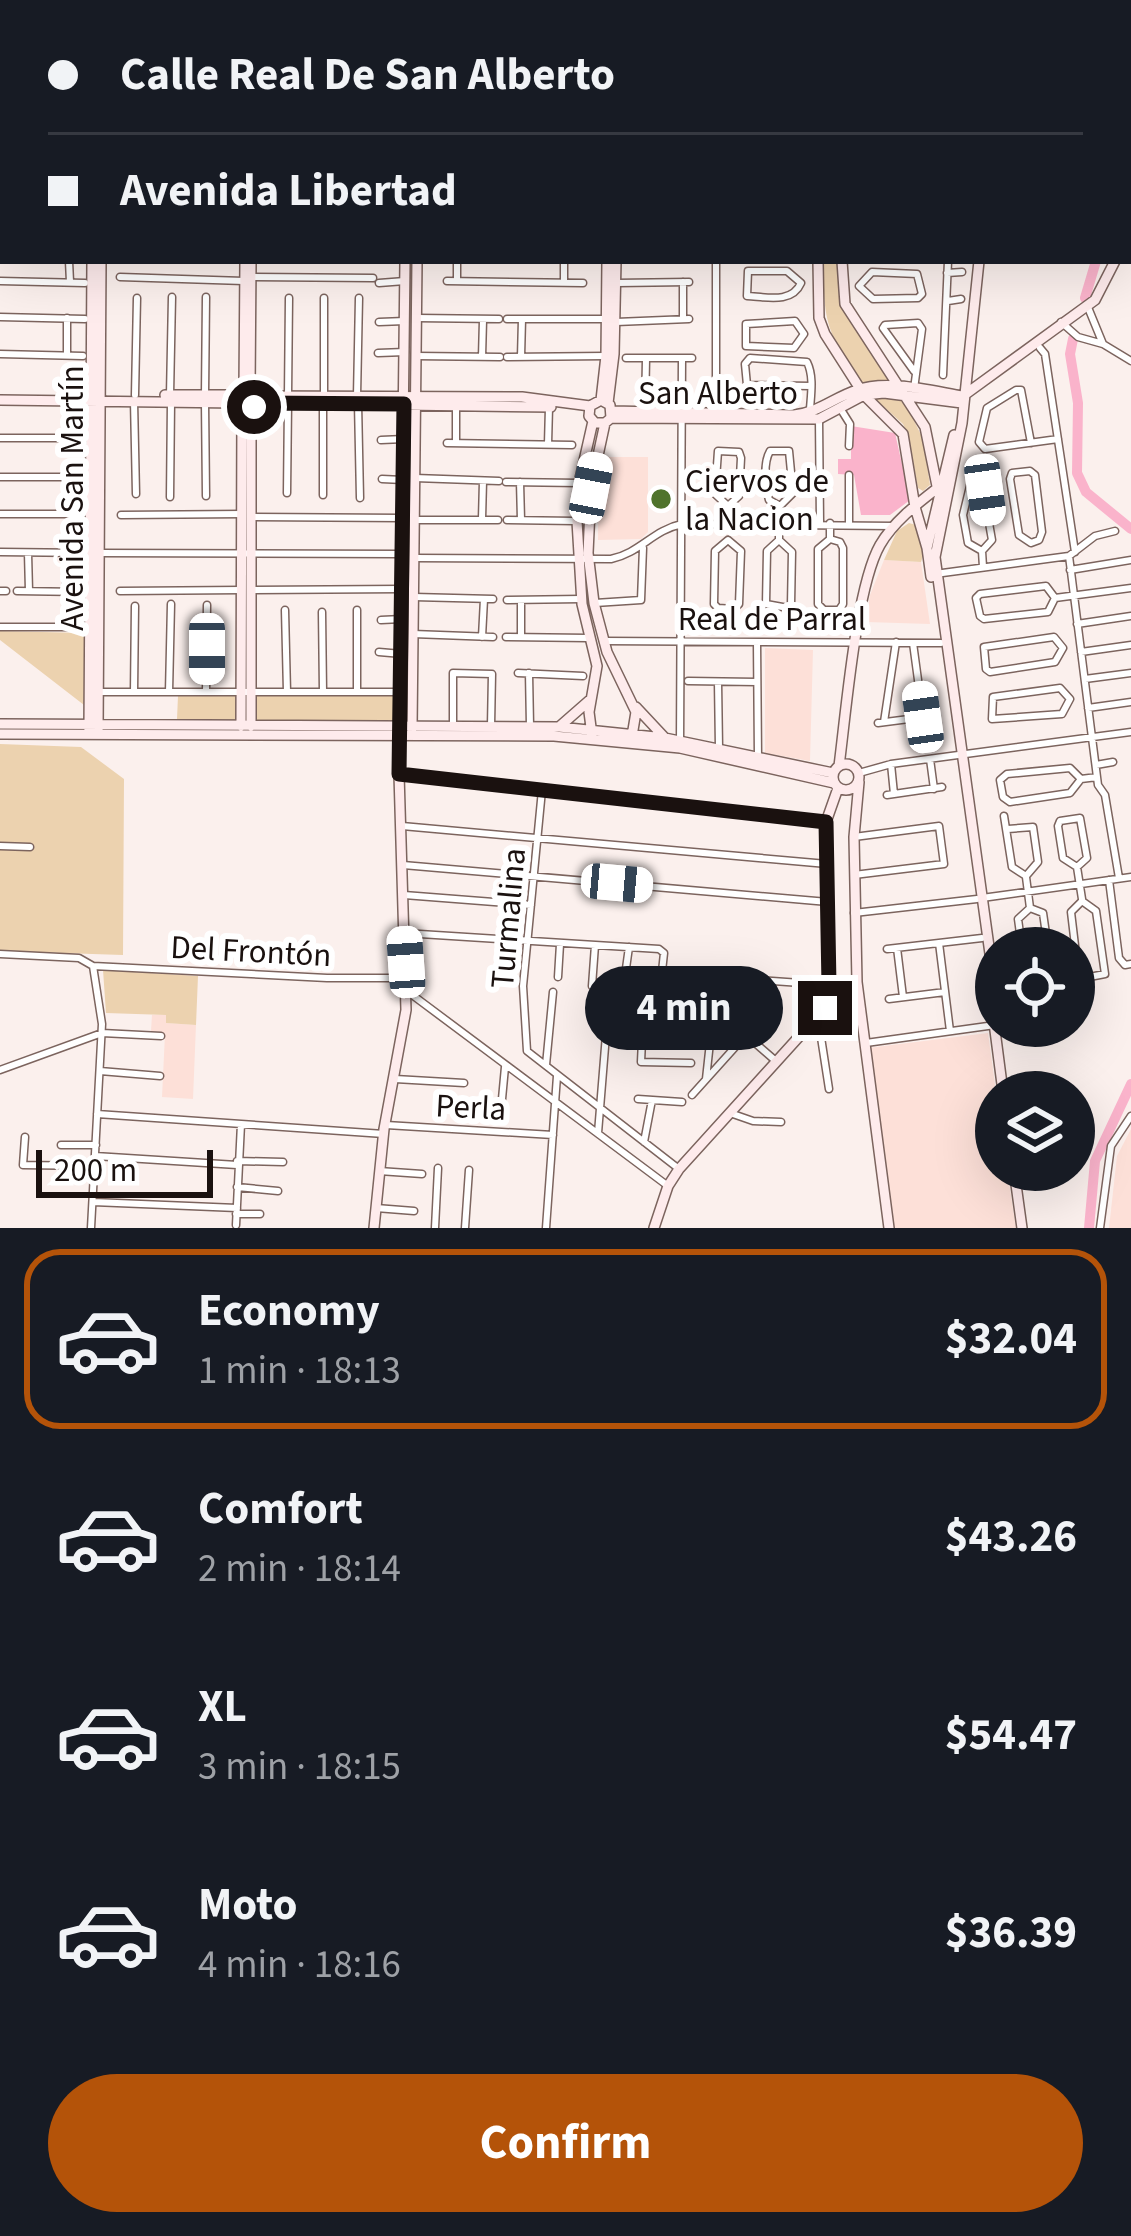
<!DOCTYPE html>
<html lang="en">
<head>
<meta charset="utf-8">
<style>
  body { margin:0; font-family:"Source Sans 3",sans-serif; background:#242831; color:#f1f3f6; height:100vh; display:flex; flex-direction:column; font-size:45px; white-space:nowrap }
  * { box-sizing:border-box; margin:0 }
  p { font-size:39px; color:#9ea1a6 }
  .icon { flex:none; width:66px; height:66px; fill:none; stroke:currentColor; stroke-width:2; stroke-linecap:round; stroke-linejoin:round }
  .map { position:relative; height:1228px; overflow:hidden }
  .drawer { display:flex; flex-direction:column; background:#171b24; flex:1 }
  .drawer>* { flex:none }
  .banner { position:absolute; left:0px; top:0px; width:1131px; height:264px; box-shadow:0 12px 48px #0002; display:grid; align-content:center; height:264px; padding:0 48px; background:#171b24 }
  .buttons { position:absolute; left:975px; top:927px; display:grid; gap:24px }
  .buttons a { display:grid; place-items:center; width:120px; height:120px; border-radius:50%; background:#171b24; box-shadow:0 12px 48px #0002; font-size:60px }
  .scale { position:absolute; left:36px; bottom:30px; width:177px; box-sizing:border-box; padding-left:12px; border:6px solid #1a110f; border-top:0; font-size:33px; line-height:42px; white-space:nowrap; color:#1a110f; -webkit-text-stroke:9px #fff; paint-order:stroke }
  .end { position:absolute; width:54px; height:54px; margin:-27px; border:15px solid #1a110f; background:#fff; box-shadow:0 0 0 6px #fff }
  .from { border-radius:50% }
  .bubble { position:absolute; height:84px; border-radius:42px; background:#171b24; box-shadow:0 12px 48px #0002; font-size:39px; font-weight:700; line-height:84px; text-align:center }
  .car { position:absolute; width:36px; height:72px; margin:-36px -18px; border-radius:15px; box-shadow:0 0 9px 3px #0007; background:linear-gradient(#fff 24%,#345 0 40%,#fff 0 76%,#345 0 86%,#fff 0) }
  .banner b { display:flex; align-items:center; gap:42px; height:114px; font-size:45px }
  .banner b+b { border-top:3px solid #363941 }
  .banner i { width:30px; height:30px; background:#f1f3f6 }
  ul { padding:21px 0 0; list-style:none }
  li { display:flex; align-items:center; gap:36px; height:180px; margin:0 24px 18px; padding:0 24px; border:6px solid transparent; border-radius:36px }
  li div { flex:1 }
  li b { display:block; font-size:45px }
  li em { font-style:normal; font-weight:700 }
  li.selected { border-color:#b45309 }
  li>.icon { width:108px; height:108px; stroke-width:1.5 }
  .primary-button { display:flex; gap:24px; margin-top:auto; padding:24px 48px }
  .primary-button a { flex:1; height:138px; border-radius:72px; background:#b45309; color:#fff; font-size:48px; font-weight:700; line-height:138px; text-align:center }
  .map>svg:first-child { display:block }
  .built { fill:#fde0d8 }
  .green { fill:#ecd2af }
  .water { fill:#fab3cb }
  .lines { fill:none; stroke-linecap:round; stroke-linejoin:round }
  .river { stroke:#fab3cb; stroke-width:10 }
  .street-casing { stroke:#7c645e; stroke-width:9 }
  .secondary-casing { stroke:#7c645e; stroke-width:12 }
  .street { stroke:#fff; stroke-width:6 }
  .secondary { stroke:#feebec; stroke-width:9 }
  .route { stroke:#1a110f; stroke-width:15 }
  .poi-dot { fill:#4f732c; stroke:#fff; stroke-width:4.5 }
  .labels { text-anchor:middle; stroke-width:12; stroke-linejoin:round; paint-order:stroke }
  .street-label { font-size:33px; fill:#1a110f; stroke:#fff }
  .poi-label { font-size:33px; fill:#1a110f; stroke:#fff; text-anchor:start }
</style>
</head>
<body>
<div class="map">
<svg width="1131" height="1228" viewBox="0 0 1131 1228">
  <rect width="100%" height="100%" fill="#fbf0ed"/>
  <path class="built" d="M599,457H648V532L641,539L598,540Z
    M884,560L921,562L930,624L866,622L870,595Z
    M765,648L813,650L810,761L765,753Z
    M152,1015H167V1023L196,1025L193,1099L162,1097L165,1034L151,1031Z
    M988,1033L996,1092V1170H1007L1016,1228H893L868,1048Z
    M1131,1129V1228H1109L1117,1156Z"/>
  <path class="green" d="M823,261H838L840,302L892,382L862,385C827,330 824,327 823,261Z
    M873,397L903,399L905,402L923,439L930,485L923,491L918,488L908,434L903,424Z
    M909,523L916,525L924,553L921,562L884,560L897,531Z
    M0,631L84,633V705L0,640Z
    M255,695L396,696L395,721H254Z
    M178,696H238V721L177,719Z
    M0,744L81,747L124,779L123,955L0,951Z
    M103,970L198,976L196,1025L166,1023V1015L106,1013Z"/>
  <path class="water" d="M851,426L895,433L910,500L890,515H861L854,475L838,474V459H851Z"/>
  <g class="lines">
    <path class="river" d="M1080,0L1081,3
      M1085,298L1096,261
      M1073,339L1070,354L1078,403L1077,473L1086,492L1131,529
      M1089,1228L1095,1161L1131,1084"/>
    <defs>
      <path id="street" d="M139,0V3
        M175,0V3
        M211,0V3
        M290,0V3
        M748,0V3
        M955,0V3
        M981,0V3
        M57,3V0
        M327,3V0
        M363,3V0
        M458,3V0
        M561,3V0
        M927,3V0
        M0,19H3
        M0,55H3
        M0,92H3
        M0,131H3
        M0,242H3
        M69,261L70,282
        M457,261V281
        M564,261V282
        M716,261V413
        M748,271H787L801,283C792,304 766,297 747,296Z
        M872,272L917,274L922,294L918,298L873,299L859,286Z
        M947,273L962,272
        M120,277L244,281
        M251,277L373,278
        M0,281L85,283
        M447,281L583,283
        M379,283L405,281
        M617,283L689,282
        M324,298V395
        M948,301L961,299
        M1087,305L1103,344L1131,361
        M0,317L85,319
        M417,318L499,319
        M507,319H605
        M683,319V282
        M795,321L804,334L794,348L746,346V324Z
        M379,322L405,321
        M616,322L689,319
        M1061,322L1078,337L1103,344
        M1040,348L1045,354L1075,552
        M378,353L405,352
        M0,354L83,356
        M67,355V318
        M416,356L500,357
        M482,357L483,320
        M507,357L606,356
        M521,357L522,319
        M626,358H692
        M943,375L948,261
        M914,389L922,329L918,323L885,325L883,328L914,371
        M135,395L137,298
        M170,395L172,297
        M205,395L206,297
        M288,395L289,298
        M357,396L359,298
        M134,401L136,494
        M205,402L206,496
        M323,403V495
        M358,403L360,498
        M456,404V443
        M840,408L850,424L849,446
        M810,409C811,394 814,376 807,362L750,358L745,364L747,385L811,386
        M645,410L646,359
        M819,419L820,523
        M66,437L67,394
        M0,438H80
        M381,440L404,439
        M447,443L572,445
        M1031,443L1021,390H1016L987,408L979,442L985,449L1058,439
        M548,444L549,407
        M718,451L739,452L741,458L739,496L728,506L715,494Z
        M770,451H789L793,493L780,506L769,500C765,486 763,463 770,451Z
        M1030,471L1035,475L1042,532L1039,540L1031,543L1019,535L1010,479L1012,473Z
        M849,475V523
        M0,477H82
        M415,478L499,481
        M382,479L403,480
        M506,482L579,483
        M520,482L521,520
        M287,493L288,403
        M170,497L171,402
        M0,514H83
        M68,514V478
        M121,515L243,514
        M251,517L403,518
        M482,519L483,481
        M414,520H498
        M507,520L575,521
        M830,523V539L818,549V604L824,610H839L843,604V548L840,542L830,539
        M779,524V540L792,552L791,605L788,608L766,604L767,551L779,540
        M728,540L741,551L739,604L734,609L718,608L714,604L715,551Z
        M982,551L968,543L963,515L971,482L981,478L992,540L982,551L983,567
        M0,552L90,553
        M28,553L29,591
        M98,553L400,554
        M1069,556L1098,785L1105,795L1119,878
        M414,558L611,559C640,553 653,530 682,524L894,526
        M1070,570L1131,560
        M935,574L1069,556L1095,536L1115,531
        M1046,586L1055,598L1048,612L984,619L980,616L976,598L980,594Z
        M250,590L402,589
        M0,591H6
        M17,591L82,592
        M120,591L242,590
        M66,592L67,554
        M414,597L493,599
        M1055,598L1131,588
        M507,600L581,599
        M595,603L641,600L643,548
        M285,610L287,692
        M322,612L323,692
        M381,620L402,619
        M1077,624L1131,616
        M0,627H72
        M413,634L493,637
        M482,637L484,599
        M506,637L588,638
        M521,637V600
        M1054,637L1063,648L1055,662L990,672L986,669L984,647Z
        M604,641L941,643
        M757,642L758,758
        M913,643L923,717
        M379,652L402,654
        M1081,652L1131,645
        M518,673L583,676
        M529,673L530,726
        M1085,679L1131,673
        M688,681L757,682
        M718,682L719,748
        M1060,688L1070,699L1062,714L992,719L993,697Z
        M98,692H400
        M134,692L135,606
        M169,692L171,604
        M206,692L207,605
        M357,692V610
        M1088,708L1131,702
        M884,722L896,642
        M878,723L932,716
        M453,726V673L492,674L491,726
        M680,745L682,358
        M930,759L934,789
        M891,764L894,794
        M1096,765L1113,762
        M859,773L891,764L1131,732
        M399,774L825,822
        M1081,779L1070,768L1007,774L1000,780L1003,797L1010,802L1070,793L1081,779L1097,777
        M542,790L523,986L527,1051L679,1169
        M887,795L942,787
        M1004,816L1012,867L1026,876L1038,862L1033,827L1008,829
        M1080,818L1087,858L1077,867L1063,858L1058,826L1060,821Z
        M402,826L827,864
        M0,846L30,847
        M403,865L828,902
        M1077,867L1082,899
        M854,875L944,864L939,826L854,837
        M1026,877L1030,908L1043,913L1048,948
        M1109,880L1119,958L1125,965L1131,964
        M404,895L531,905
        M982,898L1131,877
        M1082,901L1096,911L1105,974L1079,979L1071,912Z
        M854,913L977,899
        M404,933L659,949L664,953L659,999
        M939,943L950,1031
        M897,948L903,997
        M1022,948L1018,919L1030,908
        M887,949L982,938
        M0,954L79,958L93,966L102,1024L91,1228
        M93,966L327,978H406
        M662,973L829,985
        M558,977L560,944
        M592,986L595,945
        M407,991L668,1186
        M622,997L629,947
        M644,998L641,1062L691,1063
        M889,999L945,992
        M818,1018L829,1089
        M642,1031L695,1034
        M746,1035L772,1006
        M866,1043L995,1025
        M546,1065L553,992
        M0,1070L102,1033L161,1036
        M100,1071L160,1076
        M395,1079L464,1083
        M706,1079L713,1015L762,1017
        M692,1095L746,1035L777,1062
        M502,1099L505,1067
        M638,1099L682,1102
        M730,1113L753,1121L781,1122
        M97,1114L384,1134
        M386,1125L553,1135
        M598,1133L609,998L694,1001
        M25,1137L23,1165L94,1166
        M644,1142L652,1100
        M61,1145H96
        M95,1156L237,1165
        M237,1161L283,1162
        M379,1171L422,1174
        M237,1187L278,1191
        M93,1202L237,1208
        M376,1208L414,1211
        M236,1214H260
        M236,1225L241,1124
        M435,1228L438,1168
        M465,1228L469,1170
        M546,1228L557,1076
        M1100,1228L1111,1146L1131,1116"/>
      <path id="secondary" d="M94,3L95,0
        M102,3V0
        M246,3V0
        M253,3V0
        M408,3V0
        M420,3V0
        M602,3V0
        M611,3V0
        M808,3V0
        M867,3L868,0
        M1009,3V0
        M1128,219L1131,209
        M818,261L819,318L825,334L864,395L903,434L915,507L927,548
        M842,261L845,304L925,427L938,491
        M979,261L962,423L935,557L996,997
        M244,389L245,261
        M250,389L251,261
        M165,395H237
        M257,396L522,397L590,406L601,400L610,405L611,418L605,423H595L589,416L590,406
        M963,396L1095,300L1115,261
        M0,400L237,403
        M601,400L606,356L607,261
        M257,403L551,407
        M608,403L614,354L616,261
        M612,411L794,415C820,412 833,398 857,390C887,379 932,391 963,396
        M611,418L819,419L864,395L884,393L962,403
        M605,423L591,488L588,553L594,603L607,652L636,712L632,736
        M931,577L927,548L954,435
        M636,707L665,738
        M0,724L559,727L665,738L833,773
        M241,726L242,408
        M251,726V409
        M559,727L591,699
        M412,729L417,261
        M89,730L92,261
        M98,730L101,261
        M0,734L554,736L680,748L834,783
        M592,735L589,712L597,666L582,604L577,521L579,483L593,421
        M833 777a13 13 0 1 1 26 0a13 13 0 1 1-26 0Z
        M839,766C846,713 856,587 880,545C894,521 918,503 940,486
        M859,782L854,837L857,982L889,1228
        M990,992L1003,1092
        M1014,1170L1022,1228
        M374,1228L384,1129L406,1010L399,774L405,261
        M654,1228L668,1186L679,1169L825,1008L829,985L826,822L838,788"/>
    </defs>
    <use href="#street" class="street-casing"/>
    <use href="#secondary" class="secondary-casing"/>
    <use href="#street" class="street"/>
    <use href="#secondary" class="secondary"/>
  </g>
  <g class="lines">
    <path class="route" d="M254,407L257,403L404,404L399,774L826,822L829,985L825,1008"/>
  </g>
  <circle class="poi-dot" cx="661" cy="499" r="12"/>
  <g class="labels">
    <g class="street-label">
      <text x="718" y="404">San Alberto</text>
      <text transform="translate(71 498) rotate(-90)" y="12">Avenida San Martín</text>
      <text x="772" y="630">Real de Parral</text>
      <text transform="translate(507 918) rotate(-85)" y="12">Turmalina</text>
      <text transform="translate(251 950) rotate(3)" y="12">Del Frontón</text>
      <text transform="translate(471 1106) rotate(3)" y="12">Perla</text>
    </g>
    <g class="poi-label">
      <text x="685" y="492">Ciervos de<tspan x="685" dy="38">la Nacion</tspan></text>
    </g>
  </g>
</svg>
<div class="buttons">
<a><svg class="icon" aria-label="locate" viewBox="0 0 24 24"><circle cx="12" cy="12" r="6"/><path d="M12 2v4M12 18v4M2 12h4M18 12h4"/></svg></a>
<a><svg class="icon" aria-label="layers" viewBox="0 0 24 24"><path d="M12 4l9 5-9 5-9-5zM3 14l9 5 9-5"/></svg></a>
</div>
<div class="scale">200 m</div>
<i class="end from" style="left:254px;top:407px"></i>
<i class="end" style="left:825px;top:1008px"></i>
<div class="bubble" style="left:585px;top:966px;width:198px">4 min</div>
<i class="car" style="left:591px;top:488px;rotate:11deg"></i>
<i class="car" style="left:985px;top:490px;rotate:172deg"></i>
<i class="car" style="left:207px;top:649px;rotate:180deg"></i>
<i class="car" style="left:923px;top:717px;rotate:352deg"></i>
<i class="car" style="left:617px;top:883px;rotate:95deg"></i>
<i class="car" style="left:406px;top:962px;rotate:356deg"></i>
<div class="banner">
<b><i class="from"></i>Calle Real De San Alberto</b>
<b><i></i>Avenida Libertad</b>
</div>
</div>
<section class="drawer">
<ul>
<li class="selected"><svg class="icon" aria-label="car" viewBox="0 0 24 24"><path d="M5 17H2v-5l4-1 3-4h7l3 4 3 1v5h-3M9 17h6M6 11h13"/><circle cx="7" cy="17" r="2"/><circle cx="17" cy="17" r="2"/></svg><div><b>Economy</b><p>1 min · 18:13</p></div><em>$32.04</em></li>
<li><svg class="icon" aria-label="car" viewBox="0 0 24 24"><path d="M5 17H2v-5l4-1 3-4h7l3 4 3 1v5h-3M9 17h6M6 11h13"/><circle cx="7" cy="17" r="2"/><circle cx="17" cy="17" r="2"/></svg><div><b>Comfort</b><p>2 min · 18:14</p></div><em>$43.26</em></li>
<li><svg class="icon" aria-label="car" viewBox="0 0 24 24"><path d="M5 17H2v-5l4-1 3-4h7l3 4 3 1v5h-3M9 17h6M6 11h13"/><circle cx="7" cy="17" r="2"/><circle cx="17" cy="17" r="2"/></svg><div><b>XL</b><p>3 min · 18:15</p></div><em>$54.47</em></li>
<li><svg class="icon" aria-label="car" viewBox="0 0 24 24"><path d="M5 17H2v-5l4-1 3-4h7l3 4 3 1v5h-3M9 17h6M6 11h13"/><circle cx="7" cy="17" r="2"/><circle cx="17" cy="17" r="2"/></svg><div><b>Moto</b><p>4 min · 18:16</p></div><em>$36.39</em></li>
</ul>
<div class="primary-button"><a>Confirm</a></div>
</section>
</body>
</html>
